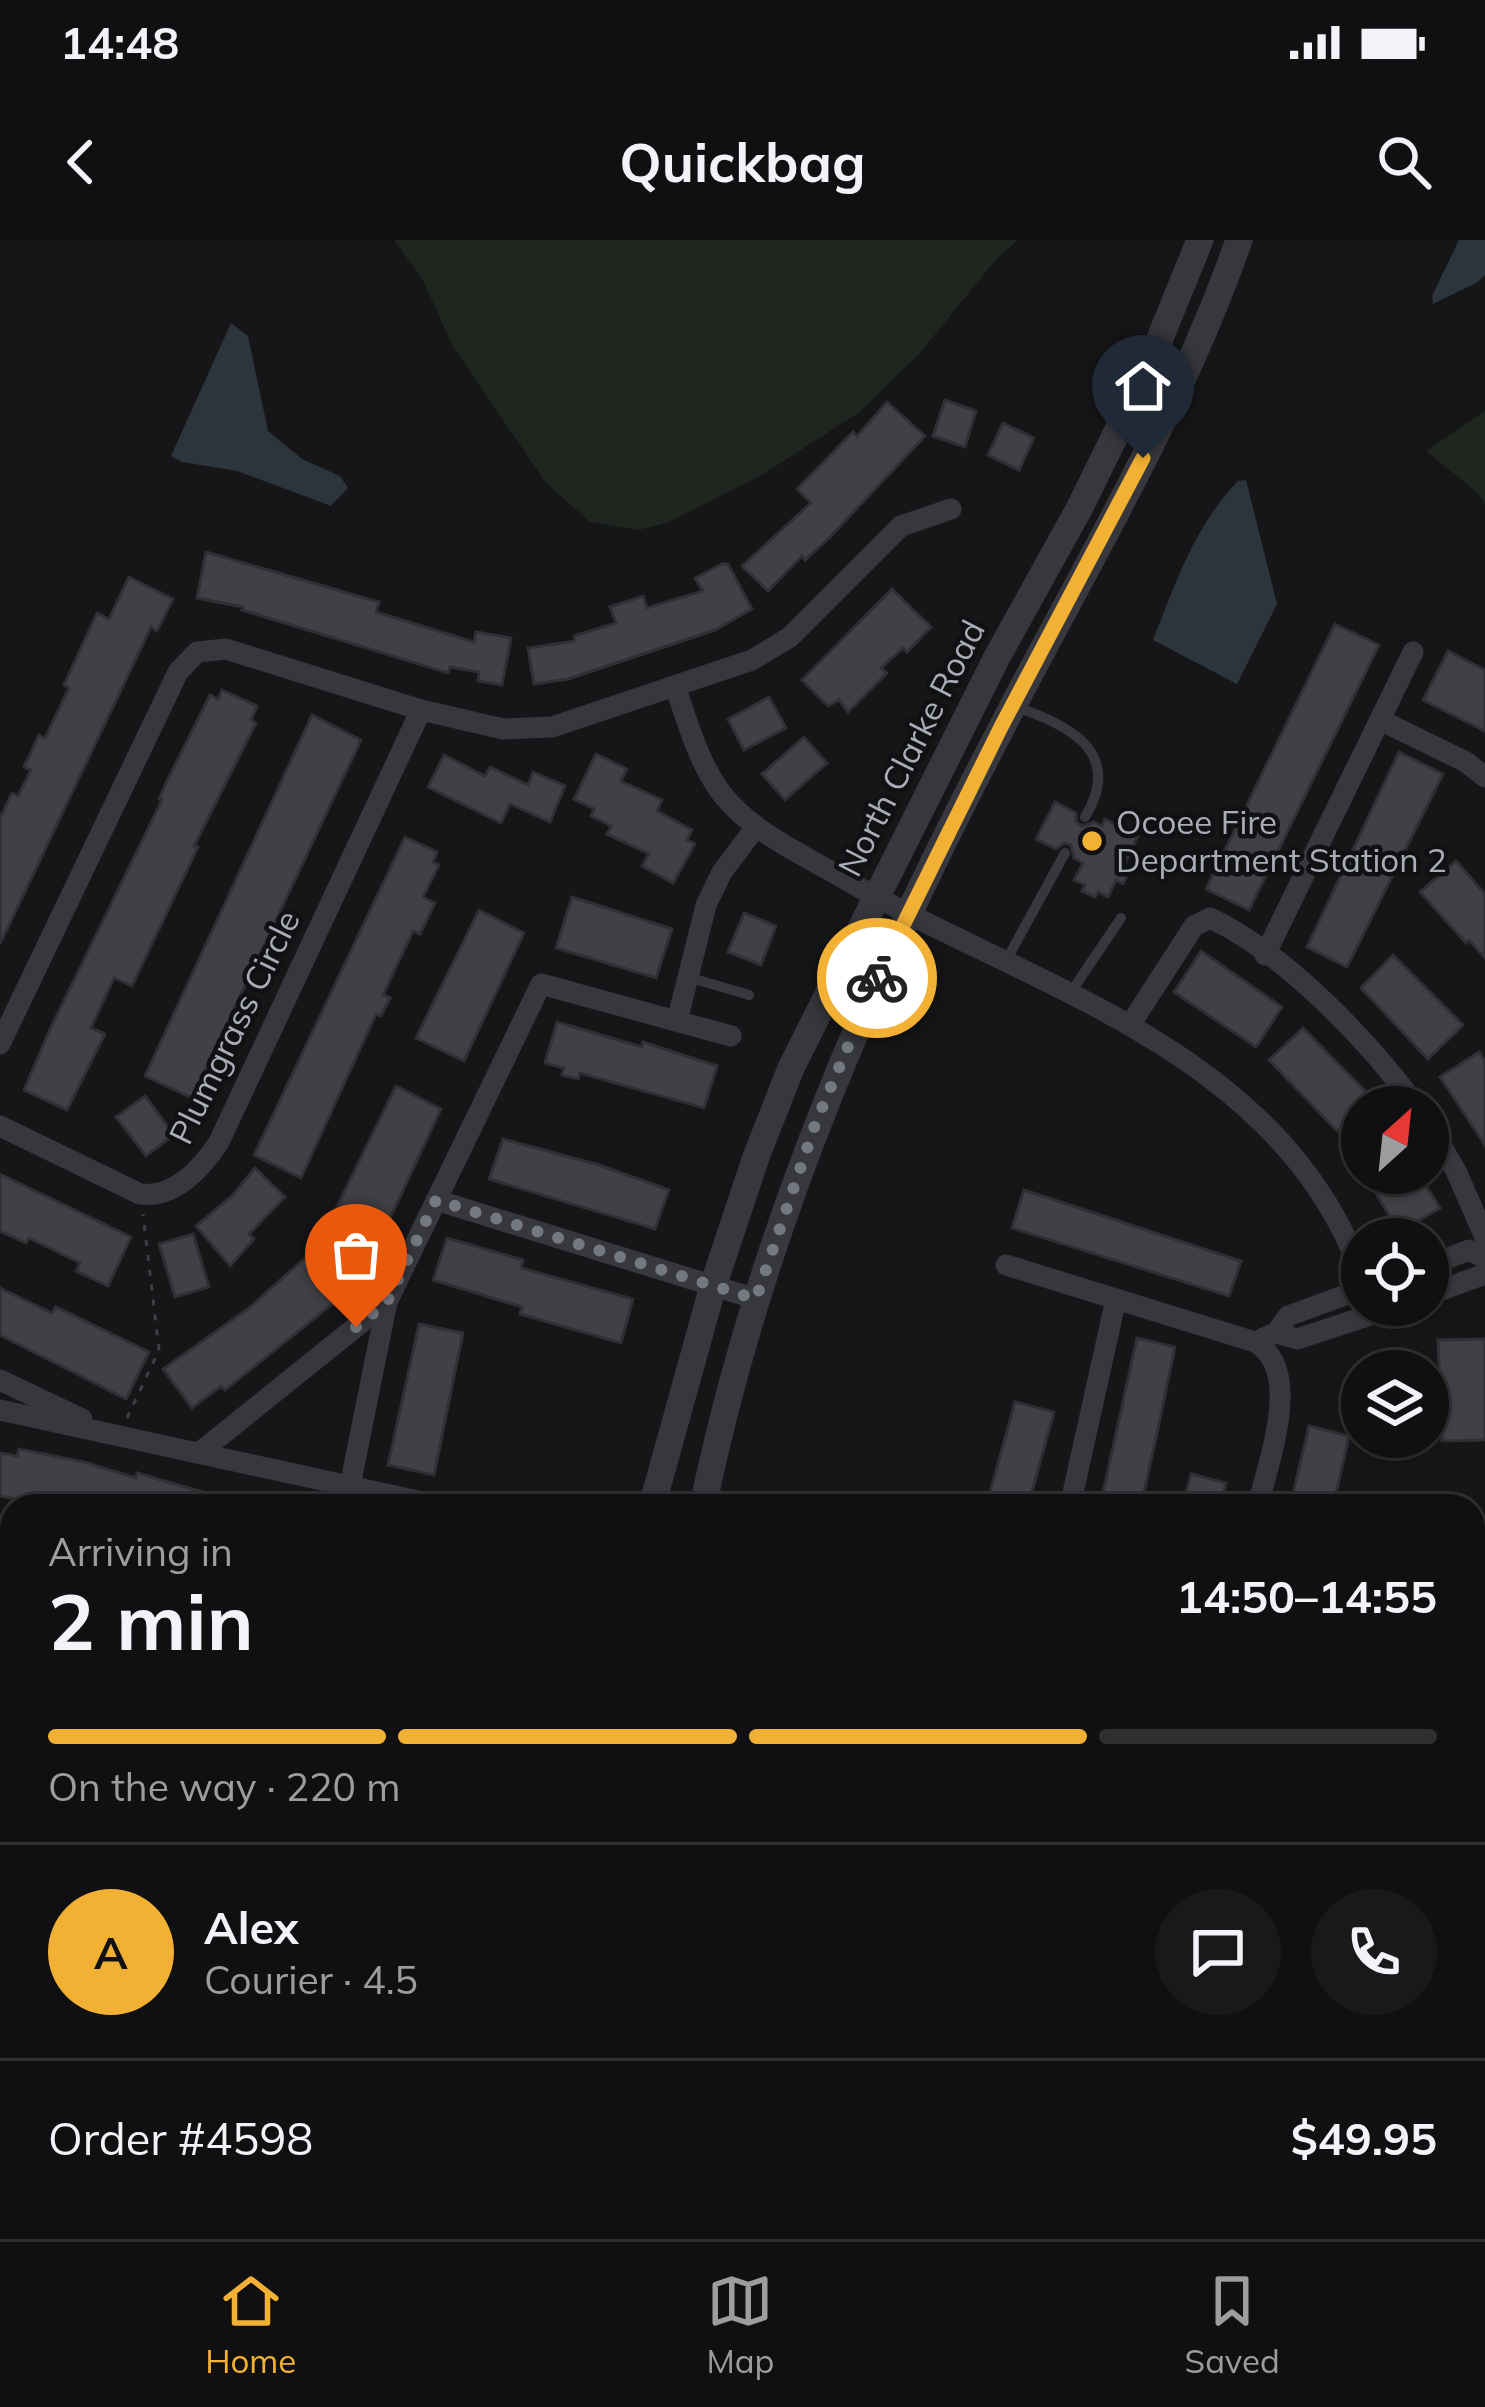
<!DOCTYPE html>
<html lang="en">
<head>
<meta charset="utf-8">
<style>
	body { margin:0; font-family:Mulish,sans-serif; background:#19191b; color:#f1f3f6; height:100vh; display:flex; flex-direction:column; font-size:45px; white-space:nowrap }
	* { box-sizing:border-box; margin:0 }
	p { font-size:39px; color:#9c9d9f }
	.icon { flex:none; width:66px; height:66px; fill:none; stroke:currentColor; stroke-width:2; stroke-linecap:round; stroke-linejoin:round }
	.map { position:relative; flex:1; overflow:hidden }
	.panel { position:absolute; left:0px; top:1254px; width:1485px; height:747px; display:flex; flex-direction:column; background:#101012; border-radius:36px 36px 0 0; box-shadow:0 3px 9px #0004,0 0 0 3px #303032 }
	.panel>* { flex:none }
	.needle { width:78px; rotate:27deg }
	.controls { position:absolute; left:1341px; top:846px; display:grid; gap:24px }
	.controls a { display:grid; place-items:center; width:108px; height:108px; border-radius:50%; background:#101012; box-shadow:0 3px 9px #0004,0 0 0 3px #303032; font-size:60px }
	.pin { position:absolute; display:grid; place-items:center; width:102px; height:102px; color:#fff; margin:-123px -51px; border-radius:50% 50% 50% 0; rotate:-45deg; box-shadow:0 0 12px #0007 }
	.pin .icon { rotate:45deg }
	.courier { position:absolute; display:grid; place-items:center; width:120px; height:120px; margin:-60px; border:9px solid #f2b134; border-radius:50%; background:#fff; color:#222; box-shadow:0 3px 15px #0007 }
	.head em { font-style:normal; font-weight:700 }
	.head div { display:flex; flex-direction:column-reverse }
	.head { display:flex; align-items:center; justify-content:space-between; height:204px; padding:0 48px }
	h1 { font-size:78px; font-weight:700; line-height:90px }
	.bar { display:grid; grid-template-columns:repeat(4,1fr); gap:18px 12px; align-content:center; height:144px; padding:0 48px }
	.bar i { height:15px; border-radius:9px; background:#303032 }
	.bar .on { background:#f2b134 }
	.bar p { grid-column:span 4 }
	.line { display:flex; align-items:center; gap:30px; padding:0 48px; border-top:3px solid #303032 }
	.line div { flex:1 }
	.round { display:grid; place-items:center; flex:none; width:126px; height:126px; border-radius:63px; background:#19191b }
	.status { display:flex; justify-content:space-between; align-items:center; height:84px; padding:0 60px; background:#101012; direction:ltr }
	.status svg { height:33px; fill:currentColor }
	header { display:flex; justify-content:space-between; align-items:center; height:156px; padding:0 48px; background:#101012; font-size:54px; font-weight:700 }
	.menu { display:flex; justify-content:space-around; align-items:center; height:168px; border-top:3px solid #303032; background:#101012; font-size:33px; color:#9c9d9f }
	.menu a { display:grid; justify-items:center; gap:6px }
	.menu .on { color:#f2b134 }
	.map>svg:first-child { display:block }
	.green { fill:#1e261f }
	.water { fill:#2c353c }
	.building { fill:#404145; stroke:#303034; stroke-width:3 }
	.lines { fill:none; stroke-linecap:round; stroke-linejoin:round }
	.path { stroke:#3d3f44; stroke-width:3; stroke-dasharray:6 9; stroke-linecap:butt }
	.service { stroke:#37383d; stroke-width:10 }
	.minor { stroke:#37383d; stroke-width:21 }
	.tertiary { stroke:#37383d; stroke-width:27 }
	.rail-casing { stroke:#4a4c52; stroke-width:10 }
	.rail { stroke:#111113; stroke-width:6; stroke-dasharray:18; stroke-linecap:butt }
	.done { stroke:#757880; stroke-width:12; stroke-dasharray:0 21.6 }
	.route { stroke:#f2b134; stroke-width:15 }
	.poi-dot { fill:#f2b134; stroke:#111113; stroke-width:4.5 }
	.labels { text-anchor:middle; stroke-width:9; stroke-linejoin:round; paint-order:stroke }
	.street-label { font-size:33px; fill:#a8adb8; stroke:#111113 }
	.poi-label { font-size:33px; fill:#a8adb8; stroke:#111113; text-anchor:start }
</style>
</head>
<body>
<div class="status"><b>14:48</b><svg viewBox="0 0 49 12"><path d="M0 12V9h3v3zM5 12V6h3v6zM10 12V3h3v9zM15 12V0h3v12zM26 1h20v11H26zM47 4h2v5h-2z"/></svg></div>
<header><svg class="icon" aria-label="back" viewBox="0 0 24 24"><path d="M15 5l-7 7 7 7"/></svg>Quickbag<svg class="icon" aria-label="search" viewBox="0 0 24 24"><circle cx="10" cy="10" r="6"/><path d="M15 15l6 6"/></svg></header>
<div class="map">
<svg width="1485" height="1999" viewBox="0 0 1485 1999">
	<rect width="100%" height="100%" fill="#161618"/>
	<g class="green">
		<path d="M394 0H1018L998 17 920 113 861 171 762 235 667 283 638 290 590 282 546 243 452 105 423 40Z"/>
		<path d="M1485 171V264L1478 253 1426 211Z"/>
	</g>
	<g class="water">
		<path d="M1459 0H1485V35L1478 42 1433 64 1432 56Z"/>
		<path d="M231 83 248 96 268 191 302 219 340 236 348 248 331 266 237 231 182 222 171 216Z"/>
		<path d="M1246 240 1277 364 1237 444 1153 400C1176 342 1194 287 1238 241Z"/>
	</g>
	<g class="building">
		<path d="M945 160 976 171 965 207 933 196Z"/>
		<path d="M887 162 925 196 830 297 805 320 802 316 768 351 742 326 811 263 797 249 853 192 857 196Z"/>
		<path d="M1003 183 1034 198 1019 230 988 215Z"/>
		<path d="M206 312 379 362 376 372 474 402 476 392 511 398 502 445 478 441 479 432 450 427 448 433 242 370 243 367 197 358Z"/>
		<path d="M722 324H728L752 369 715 390 568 439 534 444 528 408 575 401 574 396 616 383 610 367 643 356 647 368 703 351 695 338Z"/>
		<path d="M129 337 173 359 157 391 151 387 0 704V578L12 553 18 556 31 530 24 527 39 495 45 498 69 448 64 445 97 373 109 379Z"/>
		<path d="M892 349 931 387 907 412 903 408 881 428 887 433 848 472 839 460 828 466 802 440Z"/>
		<path d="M1335 384 1379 405 1249 670 1206 649Z"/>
		<path d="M1448 411 1485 430V491L1423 460Z"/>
		<path d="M222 450 257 466 251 480 256 483 194 606 198 607 132 746 114 738 91 788 105 794 67 870 24 850 51 787 162 560 159 559 168 539 210 455 218 459Z"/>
		<path d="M769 457 786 488 744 510 728 479Z"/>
		<path d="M312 475 361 500 192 858 145 836Z"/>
		<path d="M804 497 827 523 785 560 762 534Z"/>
		<path d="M1399 512 1443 534 1347 727 1307 707Z"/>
		<path d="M596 514 627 529 621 541 662 560 657 571 692 590 687 600 695 604 673 643 642 626 649 614 607 594 611 586 591 576 594 569 574 559Z"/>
		<path d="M444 515 485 536 490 527 528 545 533 532 565 546 550 582 510 564 501 583 428 547Z"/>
		<path d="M1055 562 1076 573V582L1082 586 1094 582 1102 586 1105 579 1138 596 1123 627 1130 630 1123 644 1116 640 1108 657 1098 652 1095 657 1082 651 1085 645 1074 640 1083 623 1074 618 1071 605 1064 603 1056 609 1036 599Z"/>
		<path d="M405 597 437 612 433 622 439 625 423 657 435 663 420 694 413 691 383 755 390 758 381 776 376 774 301 938 254 915Z"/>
		<path d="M1456 621 1485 654V718L1469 700 1466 703 1420 652Z"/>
		<path d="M572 657 672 689 656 738 556 708Z"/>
		<path d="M479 670 524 693 464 821 416 798Z"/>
		<path d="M744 673 776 686 761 725 728 712Z"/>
		<path d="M1201 711 1282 767 1256 807 1174 752Z"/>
		<path d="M1393 715 1463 785 1428 819 1361 748Z"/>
		<path d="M557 782 642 807 643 802 717 826 704 868 580 833 578 839 562 835 564 828 545 823Z"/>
		<path d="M1303 788 1372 858 1337 891 1269 820Z"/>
		<path d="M1479 812 1485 821V905L1440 837Z"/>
		<path d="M396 846 441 869 370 1021 322 997Z"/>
		<path d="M145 856 174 895 146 916 116 877Z"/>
		<path d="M503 899 599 925 669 950 655 989 489 939Z"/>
		<path d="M255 928 285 957 249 994 254 999 230 1026 196 986 233 955Z"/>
		<path d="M1364 933H1418L1440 968 1399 992Z"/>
		<path d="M0 934 131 997 108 1046 76 1031 80 1023 29 998 26 1003 0 991Z"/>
		<path d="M1024 950 1241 1021 1229 1056 1012 988Z"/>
		<path d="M193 994 209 1047 175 1057 159 1004Z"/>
		<path d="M447 998 523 1020 521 1028 633 1059 621 1103 520 1074 522 1067 433 1040Z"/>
		<path d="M315 1009 351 1049 225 1150 221 1146 192 1168 163 1129 249 1068Z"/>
		<path d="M0 1048 52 1073 56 1067 149 1112 126 1159 0 1095Z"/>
		<path d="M419 1084 463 1093 434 1235 388 1225Z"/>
		<path d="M1137 1098 1175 1107 1157 1193 1141 1266H1100Z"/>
		<path d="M1485 1099V1200L1442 1201 1438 1100Z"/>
		<path d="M1015 1162 1054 1172 1028 1266H1000L987 1263Z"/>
		<path d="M1309 1186 1349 1196 1333 1266H1290Z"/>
		<path d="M19 1209 84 1222 136 1238 137 1233 234 1261 233 1266H53L0 1256V1213L17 1216Z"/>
		<path d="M1191 1234 1226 1243 1220 1266H1183Z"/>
	</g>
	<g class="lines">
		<g class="path">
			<path d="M127 1178 159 1110 143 974"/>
			<path d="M0 1297 12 1299"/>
		</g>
		<g class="service">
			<path d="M1016 467C1070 485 1124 513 1085 577"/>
			<path d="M1006 721 1065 613"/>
			<path d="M688 737 749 755"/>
			<path d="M1071 752 1121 678"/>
		</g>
		<g class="minor">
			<path d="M675 446C688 483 698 522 722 554 752 592 800 613 841 637 1030 748 1279 807 1362 1036"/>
			<path d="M1380 480 1466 522 1485 537"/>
			<path d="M1265 715 1413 412"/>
			<path d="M677 781 706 665 722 632 756 587"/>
			<path d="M1130 785 1194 686 1210 678C1285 713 1369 801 1417 867"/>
			<path d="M0 804 178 432 197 412 226 409 421 470 503 489 552 487 752 420 790 397 901 286 951 269"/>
			<path d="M1428 883 1456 931 1485 997"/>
			<path d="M0 886 140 954C174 959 202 928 219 902L421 470"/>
			<path d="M436 960 756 1059"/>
			<path d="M1006 1025 1255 1102C1304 1130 1268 1221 1258 1266"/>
			<path d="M1428 1026 1469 1010 1485 1018"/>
			<path d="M1428 1055 1485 1034"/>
			<path d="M1276 1093 1297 1099 1401 1065"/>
			<path d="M1263 1098 1276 1093 1288 1076 1362 1049"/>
			<path d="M0 1140 82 1179"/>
			<path d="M0 1170 436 1265"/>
			<path d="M199 1213 387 1062"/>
			<path d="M350 1246 387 1062 541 744 731 796"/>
			<path d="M1070 1266 1116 1059"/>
			<path d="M0 1578 12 1587"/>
			<path d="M0 1830 12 1805"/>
			<path d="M0 1973 20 1999"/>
			<path d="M170 1999 176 1989"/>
			<path d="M699 1999 702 1989"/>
			<path d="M934 1999 936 1989"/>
		</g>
		<g class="tertiary">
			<path d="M652 1266 713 1046 756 917 791 828 997 417 1079 269 1145 135 1200 0"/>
			<path d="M703 1266C760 991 871 737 1001 489 1084 328 1179 172 1239 0"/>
			<path d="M0 1378 12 1380"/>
			<path d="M1473 1692 1485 1695"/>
			<path d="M490 1999 494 1989"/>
			<path d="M534 1999 537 1989"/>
		</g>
		<defs>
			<g id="rail">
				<path d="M0 1325 12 1328"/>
				<path d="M1473 1641 1485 1643"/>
			</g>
		</defs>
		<use href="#rail" class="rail-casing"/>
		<use href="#rail" class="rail"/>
	</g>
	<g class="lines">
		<path class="done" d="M356 1087 387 1062 436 960 756 1059 816 882 877 738"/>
		<path class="route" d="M877 738 1001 487 1143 218"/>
	</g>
	<circle class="poi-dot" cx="1092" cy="601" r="12"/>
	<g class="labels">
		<g class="street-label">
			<text transform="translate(911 508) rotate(-63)" y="12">North Clarke Road</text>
			<text transform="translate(234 787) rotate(-64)" y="12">Plumgrass Circle</text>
		</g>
		<g class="poi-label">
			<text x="1116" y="594">Ocoee Fire<tspan x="1116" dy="38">Department Station 2</tspan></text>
		</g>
	</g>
</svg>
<div class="controls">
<a><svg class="needle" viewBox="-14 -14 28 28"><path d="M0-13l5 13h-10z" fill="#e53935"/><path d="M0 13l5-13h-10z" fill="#9c9d9f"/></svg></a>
<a><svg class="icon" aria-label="locate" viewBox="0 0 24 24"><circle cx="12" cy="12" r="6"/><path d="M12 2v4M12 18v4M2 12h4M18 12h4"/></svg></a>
<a><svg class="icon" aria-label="layers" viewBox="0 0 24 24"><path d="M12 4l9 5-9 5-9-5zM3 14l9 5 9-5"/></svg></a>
</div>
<div class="pin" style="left:356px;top:1087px;background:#ea580c"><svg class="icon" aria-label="bag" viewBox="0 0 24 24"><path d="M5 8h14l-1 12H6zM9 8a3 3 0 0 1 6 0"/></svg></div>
<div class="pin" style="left:1143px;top:218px;background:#1f2937"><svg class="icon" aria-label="home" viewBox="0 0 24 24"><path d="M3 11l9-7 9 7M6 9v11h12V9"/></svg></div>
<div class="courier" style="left:877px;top:738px"><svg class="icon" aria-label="bike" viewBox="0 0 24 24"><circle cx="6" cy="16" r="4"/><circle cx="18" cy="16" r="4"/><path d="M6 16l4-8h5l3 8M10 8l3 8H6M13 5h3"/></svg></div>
<section class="panel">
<div class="head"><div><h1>2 min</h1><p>Arriving in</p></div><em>14:50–14:55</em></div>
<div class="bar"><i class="on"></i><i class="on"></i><i class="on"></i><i></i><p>On the way · 220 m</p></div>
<div class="line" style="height:216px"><b class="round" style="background:#f2b134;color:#111">A</b><div><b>Alex</b><p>Courier · 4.5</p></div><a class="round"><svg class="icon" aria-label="chat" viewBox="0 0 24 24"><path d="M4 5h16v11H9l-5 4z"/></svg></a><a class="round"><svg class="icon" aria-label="phone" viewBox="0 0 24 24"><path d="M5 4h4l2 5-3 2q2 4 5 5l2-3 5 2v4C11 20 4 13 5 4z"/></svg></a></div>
<div class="line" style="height:156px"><div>Order #4598</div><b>$49.95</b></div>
</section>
</div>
<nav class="menu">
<a class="on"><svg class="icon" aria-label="home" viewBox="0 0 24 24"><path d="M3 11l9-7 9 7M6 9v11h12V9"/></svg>Home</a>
<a><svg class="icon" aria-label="map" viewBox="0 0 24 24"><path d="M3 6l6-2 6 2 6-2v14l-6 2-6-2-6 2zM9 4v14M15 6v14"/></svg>Map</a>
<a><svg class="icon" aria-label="saved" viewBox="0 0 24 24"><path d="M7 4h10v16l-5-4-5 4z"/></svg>Saved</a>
</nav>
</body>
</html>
